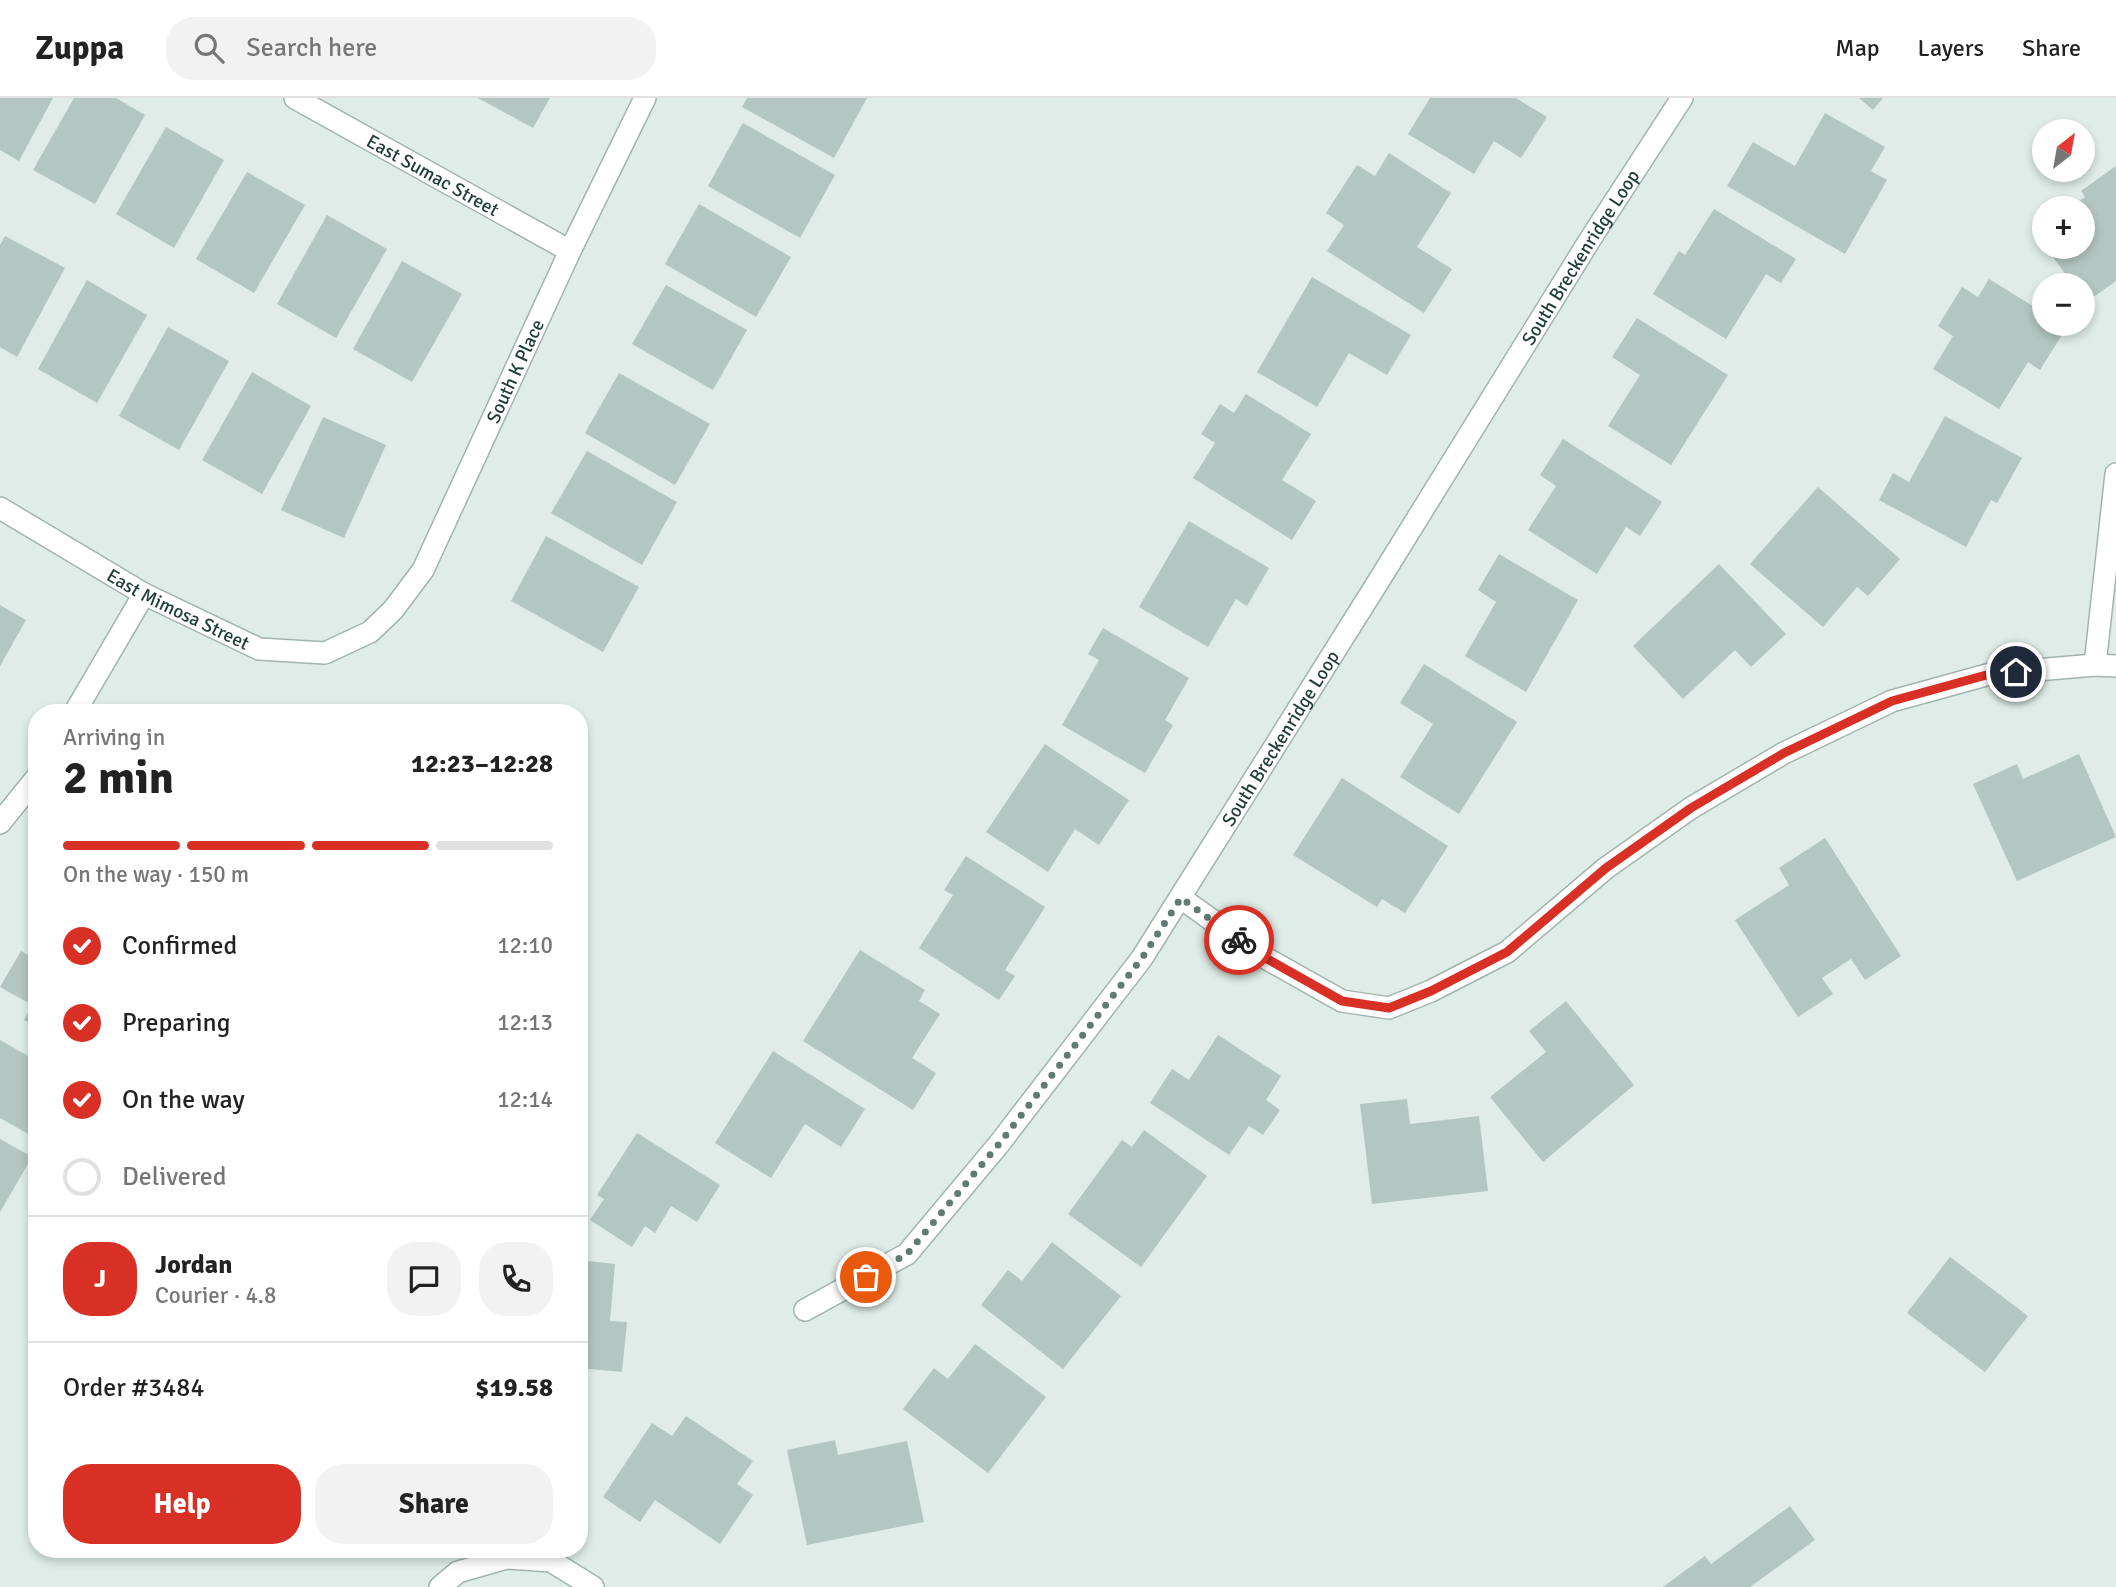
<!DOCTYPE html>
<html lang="en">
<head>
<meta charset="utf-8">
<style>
	body { margin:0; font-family:Signika,sans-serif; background:#f2f2f2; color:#222; height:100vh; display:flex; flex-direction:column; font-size:26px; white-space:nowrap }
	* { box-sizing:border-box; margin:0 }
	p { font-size:23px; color:#767676 }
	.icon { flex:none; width:38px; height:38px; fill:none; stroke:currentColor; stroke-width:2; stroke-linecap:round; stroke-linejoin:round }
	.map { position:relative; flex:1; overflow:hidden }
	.side { position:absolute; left:28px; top:606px; width:560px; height:854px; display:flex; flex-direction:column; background:#fff; border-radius:28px; box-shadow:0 4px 10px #0003 }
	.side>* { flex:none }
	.needle { width:46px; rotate:31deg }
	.controls { position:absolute; left:2032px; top:21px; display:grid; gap:14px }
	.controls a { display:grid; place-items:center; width:63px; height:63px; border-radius:50%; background:#fff; box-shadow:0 4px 10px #0003; font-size:35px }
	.pin { position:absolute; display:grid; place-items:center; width:60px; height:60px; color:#fff; margin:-30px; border:4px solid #fff; border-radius:50%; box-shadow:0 2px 7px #0007 }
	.courier { position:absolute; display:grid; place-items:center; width:70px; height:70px; margin:-35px; border:5px solid #d93025; border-radius:50%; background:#fff; color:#222; box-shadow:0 2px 9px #0007 }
	.overview em { font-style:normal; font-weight:800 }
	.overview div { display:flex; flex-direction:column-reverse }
	.overview { display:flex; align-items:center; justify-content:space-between; height:119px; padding:0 35px }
	h1 { font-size:46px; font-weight:800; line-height:52px }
	.bar { display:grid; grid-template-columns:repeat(4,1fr); gap:10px 7px; align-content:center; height:84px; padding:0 35px }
	.bar i { height:9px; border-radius:5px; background:#e0e0e0 }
	.bar .active { background:#d93025 }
	.bar p { grid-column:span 4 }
	.line { display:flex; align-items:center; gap:18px; padding:0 35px; border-top:2px solid #e0e0e0 }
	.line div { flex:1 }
	.round { display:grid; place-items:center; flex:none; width:74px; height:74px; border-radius:28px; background:#f2f2f2 }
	ol { padding:0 35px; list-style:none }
	li { display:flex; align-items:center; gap:21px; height:77px }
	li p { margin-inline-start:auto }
	li .icon { padding:7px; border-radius:50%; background:#d93025; color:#fff; stroke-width:4 }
	li:last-child { color:#767676 }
	li i { width:38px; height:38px; border:4px solid #e0e0e0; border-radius:50% }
	.button { display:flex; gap:14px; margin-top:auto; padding:14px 35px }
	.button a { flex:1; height:80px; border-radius:28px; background:#d93025; color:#fff; font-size:28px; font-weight:800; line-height:80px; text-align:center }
	.button a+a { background:#f2f2f2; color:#222 }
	header { display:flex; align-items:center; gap:42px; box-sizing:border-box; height:98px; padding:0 35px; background:#fff; border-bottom:2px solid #e0e0e0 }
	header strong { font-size:33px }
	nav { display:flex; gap:38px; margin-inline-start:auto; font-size:24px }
	.search { width:490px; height:63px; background:#f2f2f2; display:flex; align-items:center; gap:18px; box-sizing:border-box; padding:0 24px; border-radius:28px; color:#767676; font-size:26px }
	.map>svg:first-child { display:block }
	.building { fill:#b4c6c1 }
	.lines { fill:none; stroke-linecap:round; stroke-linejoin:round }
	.minor-casing { stroke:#a2b4af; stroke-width:24 }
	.minor { stroke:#fff; stroke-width:21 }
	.done { stroke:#627a75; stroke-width:7; stroke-dasharray:0 12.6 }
	.route { stroke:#d93025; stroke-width:9 }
	.labels { text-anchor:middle; stroke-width:7; stroke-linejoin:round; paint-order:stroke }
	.street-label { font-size:19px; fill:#1f3d38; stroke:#f0f8f5 }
</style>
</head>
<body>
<header>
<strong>Zuppa</strong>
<div class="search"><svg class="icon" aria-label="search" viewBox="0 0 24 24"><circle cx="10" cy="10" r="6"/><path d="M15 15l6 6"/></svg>Search here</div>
<nav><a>Map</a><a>Layers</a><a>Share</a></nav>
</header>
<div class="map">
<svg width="2116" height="1489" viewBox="0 0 2116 1489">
	<rect width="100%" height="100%" fill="#dfece7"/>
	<g class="building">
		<path d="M0 0H53L19 63 0 52Z"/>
		<path d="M74 0H116L145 17 95 106 33 72Z"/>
		<path d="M478 0H550L533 30Z"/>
		<path d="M747 0H867L834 60 742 9Z"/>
		<path d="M1430 0H1516L1547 19 1521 60 1494 43 1474 76 1408 36Z"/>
		<path d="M1859 0H1883L1873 12Z"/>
		<path d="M1825 15 1885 49 1871 73 1887 82 1845 156 1727 88 1753 44 1795 68Z"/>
		<path d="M743 25 835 77 800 140 708 88Z"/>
		<path d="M166 29 224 62 174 150 116 116Z"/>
		<path d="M1389 55 1451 95 1417 149 1452 171 1424 215 1327 153 1344 127 1326 115 1357 67 1375 78Z"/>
		<path d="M2116 68V183L2085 205 2082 201V187H2073L2046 149H2082V110H2069L2085 99 2081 93Z"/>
		<path d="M247 74 305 107 254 195 196 161Z"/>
		<path d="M699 106 791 159 756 219 665 166Z"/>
		<path d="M1714 111 1796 161 1781 185 1766 176 1726 241 1653 196 1679 153 1685 157Z"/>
		<path d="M327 117 387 151 336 240 277 206Z"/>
		<path d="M2044 127V146L2035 133Z"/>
		<path d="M5 138 65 170 17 259 0 249V147Z"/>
		<path d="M402 163 462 196 412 284 353 251Z"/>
		<path d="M1312 179 1411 237 1387 277 1349 255 1317 309 1257 274Z"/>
		<path d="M1989 181 2044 215V226H2061L2067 229 2040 272 2028 264 1999 311 1933 271 1953 238 1938 228 1962 189 1978 199Z"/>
		<path d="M87 182 147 217 97 305 38 271Z"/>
		<path d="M666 187 747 232 713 292 632 246Z"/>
		<path d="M1637 220 1728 277 1671 367 1608 328 1640 277 1612 259Z"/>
		<path d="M168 229 229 263 179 352 119 318Z"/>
		<path d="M252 274 311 308 262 396 202 362Z"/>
		<path d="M619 275 710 326 675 387 585 335Z"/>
		<path d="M1246 296 1311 336 1282 382 1316 403 1292 442 1193 380 1215 345 1201 336 1220 306 1234 315Z"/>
		<path d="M1945 318 2022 360 1997 405 1991 402 1966 449 1879 402 1893 375 1909 384Z"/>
		<path d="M323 319 386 347 344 440 281 412Z"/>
		<path d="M1563 341 1662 404 1640 438 1626 429 1597 476 1528 432 1556 388 1540 377Z"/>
		<path d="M587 353 677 404 642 467 551 415Z"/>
		<path d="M1818 389 1900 461 1868 498 1857 489 1823 529 1750 466Z"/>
		<path d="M1189 423 1269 470 1247 508 1236 501 1208 549 1139 509Z"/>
		<path d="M546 438 639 489 603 554 511 503Z"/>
		<path d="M1499 456 1578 502 1526 594 1465 558 1496 504 1478 492Z"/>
		<path d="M1719 466 1786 536 1751 569 1735 552 1683 601 1633 548Z"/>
		<path d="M0 507 26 522 0 568Z"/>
		<path d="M1103 530 1189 580 1165 622 1173 627 1145 675 1062 627 1099 562 1088 556Z"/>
		<path d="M1424 566 1517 624 1459 716 1400 679 1433 626 1400 605Z"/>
		<path d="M1045 646 1129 702 1099 747 1075 731 1048 774 986 734Z"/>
		<path d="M2079 656 2116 739 2017 783 1973 686 2017 666 2023 681Z"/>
		<path d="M1342 680 1448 748 1405 815 1382 801 1377 809 1293 757Z"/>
		<path d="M1825 740 1901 858 1865 882 1851 861 1822 880 1833 896 1798 919 1735 822 1789 787 1779 770Z"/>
		<path d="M966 758 1045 809 1005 872 1015 878 999 902 919 850 953 797 944 792Z"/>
		<path d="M860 852 925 892 919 903 940 916 912 960 936 975 913 1012 803 943Z"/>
		<path d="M21 853 37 862V929L24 922 32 907 0 889Z"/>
		<path d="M1566 903 1634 987 1543 1064 1490 999 1546 954 1529 933Z"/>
		<path d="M1218 937 1281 978 1266 1002 1280 1012 1263 1037 1249 1028 1229 1057 1150 1005 1172 971 1189 982Z"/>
		<path d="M0 942 37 963V1041L0 1020Z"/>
		<path d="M773 953 865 1011 841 1049 805 1026 771 1080 715 1045Z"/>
		<path d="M1407 1001 1410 1026 1479 1018 1488 1093 1372 1106 1360 1006Z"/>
		<path d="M1144 1032 1207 1078 1141 1169 1068 1116 1122 1042 1132 1049Z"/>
		<path d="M637 1035 720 1087 697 1124 671 1108 655 1135 645 1128 632 1149 590 1122 604 1101 597 1097Z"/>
		<path d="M0 1041 32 1059 0 1114Z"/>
		<path d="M1052 1144 1121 1198 1063 1271 981 1207 1008 1172 1022 1183Z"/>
		<path d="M1950 1159 2028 1218 1985 1274 1907 1215Z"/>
		<path d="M579 1162 615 1166 610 1223 627 1224 622 1274 579 1270Z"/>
		<path d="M37 1209V1229L28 1223Z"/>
		<path d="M975 1246 1046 1299 988 1375 903 1311 934 1270 948 1281Z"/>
		<path d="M686 1318 753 1363 737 1386 753 1397 720 1446 655 1402 640 1424 603 1399 652 1325 672 1338Z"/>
		<path d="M835 1342 838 1357 907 1343 924 1424 807 1447 787 1352Z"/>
		<path d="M1790 1408 1815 1442 1750 1489H1663L1705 1458 1711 1466Z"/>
	</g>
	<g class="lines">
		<defs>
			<g id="minor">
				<path id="s1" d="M295 0 570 153"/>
				<path id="s2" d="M0 410 144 496 259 551 325 555 370 534 393 512 423 472 570 153 645 0"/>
				<path d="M2095 567 2116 376"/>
				<path d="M75 614 144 496"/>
				<path d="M0 725 37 679"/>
				<path d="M1181 800 1262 858 1342 903 1389 910 1431 893 1507 854 1606 770 1691 710 1784 655 1892 603 1990 576 2095 567 2116 568"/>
				<path id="s3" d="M805 1212 907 1156 999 1046 1142 860 1378 484 1591 140 1682 0"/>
				<path d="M440 1489 458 1474 507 1460 551 1463 593 1489"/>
			</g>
		</defs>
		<use href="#minor" class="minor-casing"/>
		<use href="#minor" class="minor"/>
	</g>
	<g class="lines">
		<path class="done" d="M866 1179 907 1156 999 1046 1142 860 1181 800 1239 842"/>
		<path class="route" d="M1239 842 1262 858 1342 903 1389 910 1431 893 1507 854 1606 770 1691 710 1784 655 1892 603 1990 576 2016 574"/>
	</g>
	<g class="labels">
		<g class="street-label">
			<text dy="7" stroke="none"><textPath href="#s1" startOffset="158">East Sumac Street</textPath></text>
			<text dy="7" stroke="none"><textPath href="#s3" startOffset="1321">South Breckenridge Loop</textPath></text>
			<text dy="7" stroke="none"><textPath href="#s2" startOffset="712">South K Place</textPath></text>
			<text dy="7" stroke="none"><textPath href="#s2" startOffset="205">East Mimosa Street</textPath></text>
			<text dy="7" stroke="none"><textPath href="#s3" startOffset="754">South Breckenridge Loop</textPath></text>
		</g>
	</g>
</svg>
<div class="controls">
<a><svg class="needle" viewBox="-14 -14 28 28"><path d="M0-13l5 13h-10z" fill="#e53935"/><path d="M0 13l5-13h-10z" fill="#767676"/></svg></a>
<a>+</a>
<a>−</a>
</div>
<div class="pin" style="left:866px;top:1179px;background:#ea580c"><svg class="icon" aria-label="bag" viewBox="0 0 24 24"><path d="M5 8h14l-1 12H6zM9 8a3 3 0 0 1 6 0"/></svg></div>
<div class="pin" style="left:2016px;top:574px;background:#1f2937"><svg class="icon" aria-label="home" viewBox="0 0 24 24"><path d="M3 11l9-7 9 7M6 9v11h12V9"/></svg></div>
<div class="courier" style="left:1239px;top:842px"><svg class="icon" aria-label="bike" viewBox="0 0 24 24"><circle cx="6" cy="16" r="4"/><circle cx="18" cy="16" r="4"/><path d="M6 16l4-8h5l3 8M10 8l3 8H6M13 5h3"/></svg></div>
<section class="side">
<div class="overview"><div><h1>2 min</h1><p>Arriving in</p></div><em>12:23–12:28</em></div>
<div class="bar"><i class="active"></i><i class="active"></i><i class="active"></i><i></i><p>On the way · 150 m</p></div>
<ol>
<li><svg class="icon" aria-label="check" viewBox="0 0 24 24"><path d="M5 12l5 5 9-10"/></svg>Confirmed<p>12:10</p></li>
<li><svg class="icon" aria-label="check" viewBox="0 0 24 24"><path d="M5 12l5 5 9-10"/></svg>Preparing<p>12:13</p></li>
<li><svg class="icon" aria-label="check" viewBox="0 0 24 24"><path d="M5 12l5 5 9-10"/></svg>On the way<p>12:14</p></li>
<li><i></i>Delivered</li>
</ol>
<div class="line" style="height:126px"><b class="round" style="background:#d93025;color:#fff">J</b><div><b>Jordan</b><p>Courier · 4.8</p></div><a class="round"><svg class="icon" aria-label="chat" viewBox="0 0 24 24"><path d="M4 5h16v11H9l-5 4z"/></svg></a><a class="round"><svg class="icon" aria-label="phone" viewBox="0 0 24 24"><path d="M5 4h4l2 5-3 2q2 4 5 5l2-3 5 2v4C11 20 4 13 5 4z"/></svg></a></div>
<div class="line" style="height:91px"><div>Order #3484</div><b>$19.58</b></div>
<div class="button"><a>Help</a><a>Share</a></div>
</section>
</div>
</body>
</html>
